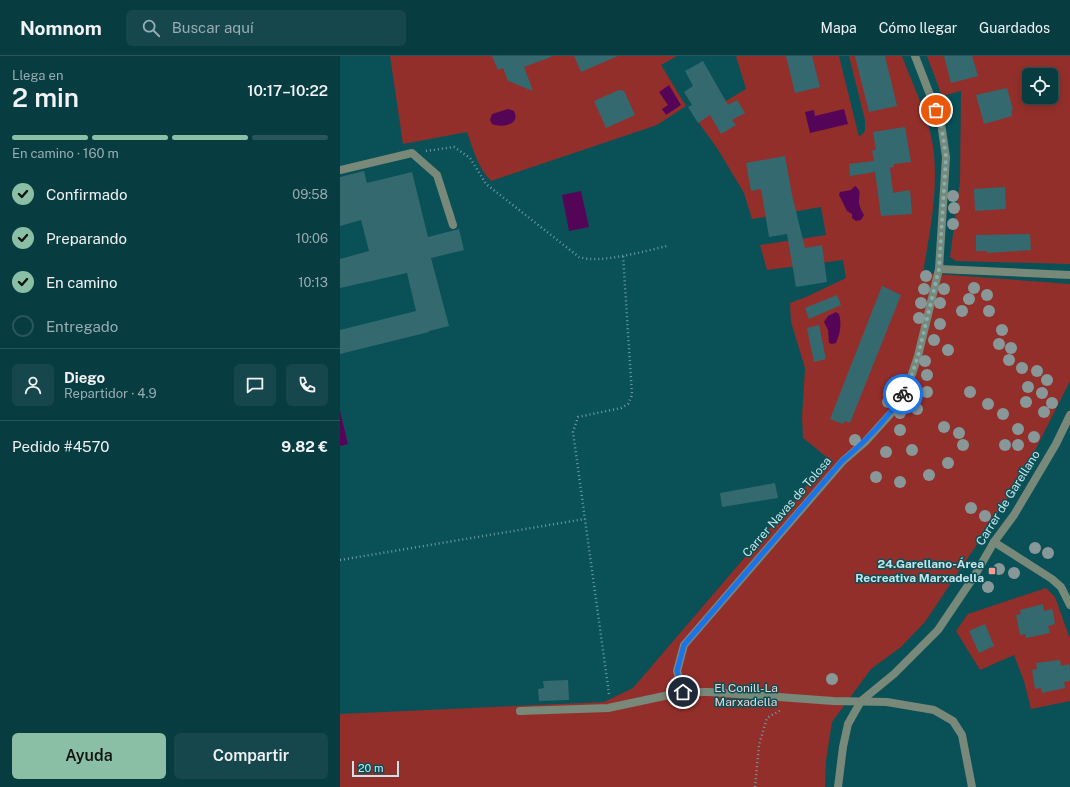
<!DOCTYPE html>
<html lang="es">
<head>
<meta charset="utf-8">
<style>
	body { margin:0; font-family:"Public Sans",sans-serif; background:#15474c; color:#f1f3f6; height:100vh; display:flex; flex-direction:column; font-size:15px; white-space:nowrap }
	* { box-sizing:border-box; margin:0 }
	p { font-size:13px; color:#98adb1 }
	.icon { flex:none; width:22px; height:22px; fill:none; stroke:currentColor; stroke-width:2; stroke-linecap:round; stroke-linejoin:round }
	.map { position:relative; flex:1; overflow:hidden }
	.sheet { display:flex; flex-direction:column; background:#073c41; width:340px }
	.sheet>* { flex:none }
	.fabs { position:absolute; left:682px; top:12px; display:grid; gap:8px }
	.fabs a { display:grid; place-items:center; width:36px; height:36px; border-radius:6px; background:#073c41; box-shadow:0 2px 10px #0003,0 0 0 1px #28565a; font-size:20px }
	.scale { position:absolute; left:12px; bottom:10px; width:47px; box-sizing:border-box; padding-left:4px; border:2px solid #c6e4e8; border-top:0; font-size:11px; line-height:14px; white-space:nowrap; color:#c6e4e8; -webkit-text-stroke:3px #095057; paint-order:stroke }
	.pin { position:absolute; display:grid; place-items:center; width:34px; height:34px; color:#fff; margin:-17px; border:2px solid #fff; border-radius:50%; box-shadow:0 1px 4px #0007 }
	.courier { position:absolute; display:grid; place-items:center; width:40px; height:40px; margin:-20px; border:3px solid #1a73e8; border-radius:50%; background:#fff; color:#222; box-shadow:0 1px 5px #0007 }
	.overview em { font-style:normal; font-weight:600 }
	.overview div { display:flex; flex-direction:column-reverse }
	.overview { display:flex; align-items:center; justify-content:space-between; height:68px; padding:0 12px }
	h1 { font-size:26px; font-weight:600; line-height:30px }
	.bar { display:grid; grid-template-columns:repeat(4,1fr); gap:6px 4px; align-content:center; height:48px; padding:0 12px }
	.bar i { height:5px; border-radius:3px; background:#28565a }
	.bar .current { background:#8abfa5 }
	.bar p { grid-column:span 4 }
	.line { display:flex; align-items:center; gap:10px; padding:0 12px; border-top:1px solid #28565a }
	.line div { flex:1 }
	.round { display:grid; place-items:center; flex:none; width:42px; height:42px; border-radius:6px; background:#15474c }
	ol { padding:0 12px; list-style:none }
	li { display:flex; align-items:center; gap:12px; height:44px }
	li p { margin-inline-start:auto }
	li .icon { padding:4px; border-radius:50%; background:#8abfa5; color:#111; stroke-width:4 }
	li:last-child { color:#98adb1 }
	li i { width:22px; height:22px; border:2px solid #28565a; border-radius:50% }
	.primary-button { display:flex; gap:8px; margin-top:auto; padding:8px 12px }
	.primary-button a { flex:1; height:46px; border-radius:6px; background:#8abfa5; color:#111; font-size:16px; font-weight:600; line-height:46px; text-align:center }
	.primary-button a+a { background:#15474c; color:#f1f3f6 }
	header { display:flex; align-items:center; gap:24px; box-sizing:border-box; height:56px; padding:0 20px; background:#073c41; border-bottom:1px solid #28565a }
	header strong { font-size:19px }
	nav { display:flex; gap:22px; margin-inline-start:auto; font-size:14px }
	.search { width:280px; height:36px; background:#15474c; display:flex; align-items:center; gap:10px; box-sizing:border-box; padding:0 14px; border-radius:6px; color:#98adb1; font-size:15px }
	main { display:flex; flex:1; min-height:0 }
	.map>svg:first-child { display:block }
	.green { fill:#932f2b; fill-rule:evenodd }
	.water { fill:#550558 }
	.building { fill:#346970 }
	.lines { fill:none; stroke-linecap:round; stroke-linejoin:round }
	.path { stroke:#6c9da3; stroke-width:2.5; stroke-dasharray:1 3; stroke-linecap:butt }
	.lane { stroke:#788879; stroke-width:8 }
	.street { stroke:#788879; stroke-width:8 }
	.tree { fill:#889898 }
	.done { stroke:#84b0b5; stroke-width:4; stroke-dasharray:0 7.2 }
	.route { stroke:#1a73e8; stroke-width:5 }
	.poi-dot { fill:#f59c93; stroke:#095057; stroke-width:1.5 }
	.labels { text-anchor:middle; stroke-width:3; stroke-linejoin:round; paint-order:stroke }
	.street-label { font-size:12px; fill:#c6e4e8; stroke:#095057 }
	.poi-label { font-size:12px; font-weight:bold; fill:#c6e4e8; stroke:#095057; text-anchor:end }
	.park-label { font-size:12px; fill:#f0d2ce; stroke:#095057 }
</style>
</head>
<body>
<header>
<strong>Nomnom</strong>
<div class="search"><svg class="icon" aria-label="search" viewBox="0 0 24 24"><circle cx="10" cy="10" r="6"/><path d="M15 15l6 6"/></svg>Buscar aquí</div>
<nav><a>Mapa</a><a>Cómo llegar</a><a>Guardados</a></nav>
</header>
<main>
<section class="sheet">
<div class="overview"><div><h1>2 min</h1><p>Llega en</p></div><em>10:17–10:22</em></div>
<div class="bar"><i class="current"></i><i class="current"></i><i class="current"></i><i></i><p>En camino · 160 m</p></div>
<ol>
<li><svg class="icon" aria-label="check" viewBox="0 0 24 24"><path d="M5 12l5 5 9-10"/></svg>Confirmado<p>09:58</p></li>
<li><svg class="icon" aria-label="check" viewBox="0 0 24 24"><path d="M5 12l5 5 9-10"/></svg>Preparando<p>10:06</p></li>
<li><svg class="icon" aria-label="check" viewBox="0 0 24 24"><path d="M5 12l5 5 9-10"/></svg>En camino<p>10:13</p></li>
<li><i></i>Entregado</li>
</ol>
<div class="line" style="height:72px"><a class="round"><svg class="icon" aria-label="person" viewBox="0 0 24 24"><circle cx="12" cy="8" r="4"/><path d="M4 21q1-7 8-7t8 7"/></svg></a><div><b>Diego</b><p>Repartidor · 4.9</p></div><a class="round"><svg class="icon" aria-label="chat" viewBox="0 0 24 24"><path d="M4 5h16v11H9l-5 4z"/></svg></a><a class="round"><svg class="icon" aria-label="phone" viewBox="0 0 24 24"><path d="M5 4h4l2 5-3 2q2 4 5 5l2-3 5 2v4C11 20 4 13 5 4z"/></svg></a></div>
<div class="line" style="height:52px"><div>Pedido #4570</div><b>9.82 €</b></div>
<div class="primary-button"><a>Ayuda</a><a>Compartir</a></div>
</section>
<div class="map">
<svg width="730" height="731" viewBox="0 0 730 731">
	<rect width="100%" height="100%" fill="#095057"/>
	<g class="green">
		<path d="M50 0H337L321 9 346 50 317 69 151 125C138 112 133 93 127 76L63 88Z"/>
		<path d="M396 0H499L519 81 525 75V64L509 0H562C572 27 586 55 592 84 600 128 590 174 583 217L730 228V325L680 424 585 566 561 591 531 613 492 666 486 704 485 731H0V658L264 646 293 632 489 403 463 382 462 361 465 312 451 266 450 247 466 241 506 222 503 204 427 214 420 189 486 179 481 151 412 163 404 137 377 92 356 63 406 33Z"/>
		<path d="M587 0H730V208L616 205 610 201 620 125 621 35 602 40ZM689 19H711V41H689Z"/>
		<path d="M706 532 715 541 730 583V645L691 653 684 625 674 599 640 614 616 575 628 558Z"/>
	</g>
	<g class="water">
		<path d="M329 29 341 49 326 59 322 53 328 49 319 36Z"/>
		<path d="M168 53 174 55C181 69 162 72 152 68L150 64 152 58Z"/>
		<path d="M504 53 508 68 470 77 465 56 474 54 475 60Z"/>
		<path d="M515 130C522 135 519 139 519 146 519 150 522 155 524 159L521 164 516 165 512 162V158L507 155 499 139 500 136 511 134Z"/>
		<path d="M241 135 249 171 229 175 222 139Z"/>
		<path d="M496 256 499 258C502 267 500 279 496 287L492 288 489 287 488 274 484 266 488 260Z"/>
		<path d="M0 355 8 388 0 390Z"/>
	</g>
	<g class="building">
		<path d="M152 0H211V1L184 11 193 35 168 25 163 12 158 14Z"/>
		<path d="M234 0H278L241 16Z"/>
		<path d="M446 0H472L480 31 455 37Z"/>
		<path d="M515 0H545L557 50 529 56Z"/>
		<path d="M604 0H632L638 20 611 27Z"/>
		<path d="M363 5 388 49 397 44 405 57 392 64 396 69 381 78 370 59 358 67 348 51 352 49 344 36 353 30 345 15Z"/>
		<path d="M667 32 673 54H671L672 60 644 68 636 39Z"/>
		<path d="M279 34 284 35 295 59 266 72 254 45Z"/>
		<path d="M565 71 571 106 554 108V111L550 112 553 137 570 134 572 158 541 160 535 116 510 120 509 108 534 105 532 95 536 94 533 76Z"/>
		<path d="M445 100 452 139 465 192 482 189 487 226 456 231 447 178 429 181 421 133 411 135 406 107Z"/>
		<path d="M24 115 27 127 72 116 88 181 119 173 124 194 91 202 109 270 89 275V276L0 298V274L76 255 67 217 0 232V203L29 195 21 164 0 170V121Z"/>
		<path d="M665 131 666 153 635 155 634 133Z"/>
		<path d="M690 178 691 194 647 197V195H636V179Z"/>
		<path d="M542 230 561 239 510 367 505 365 503 368 490 363Z"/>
		<path d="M497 239 501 249 469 263 465 252Z"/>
		<path d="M479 269 486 303 474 306 467 272Z"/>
		<path d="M435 427 438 442 382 451 380 437Z"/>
		<path d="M703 548 704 555 712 553 714 561 715 568 708 570 710 577 686 582 685 578 680 579 676 559 681 558 680 554Z"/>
		<path d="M645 568 654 590 639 597 629 575Z"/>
		<path d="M720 604 721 610 729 608 730 615V625L724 626 725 632 702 637 701 632 695 633 692 614 697 613 696 607Z"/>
		<path d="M228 624 229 644 199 645 198 633 204 632 203 625Z"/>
	</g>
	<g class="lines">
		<g class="path">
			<path d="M86 95 114 91 130 102 146 128 239 201C260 208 305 195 327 190"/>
			<path d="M0 504 245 463"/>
			<path d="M269 638 233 376 238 361 281 352 288 348 292 339 283 199"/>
			<path d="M415 731 419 689 427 662 441 654"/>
		</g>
		<path class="lane" d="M0 114 72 97 97 119 113 169"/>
		<g class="street">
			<path d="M599 213 730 219"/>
			<path d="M654 486 712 523 721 531 730 549"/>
			<path d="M343 636 337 615 344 589 503 405 525 386 553 355 568 330 578 300 599 213 606 101 601 67 575 0"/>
			<path d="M180 655 268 652 343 636H369L493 645 547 646 594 654 613 665 622 679 632 731"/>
			<path d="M498 731 503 691 508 668 521 645 554 618 598 574 635 519 654 486 674 459 716 388 730 359"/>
		</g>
	</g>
	<g class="tree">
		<circle cx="613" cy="140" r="6"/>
		<circle cx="614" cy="152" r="6"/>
		<circle cx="613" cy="168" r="6"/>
		<circle cx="586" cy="220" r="6"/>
		<circle cx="634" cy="232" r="6"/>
		<circle cx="584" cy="233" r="6"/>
		<circle cx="604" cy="233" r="6"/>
		<circle cx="647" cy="239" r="6"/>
		<circle cx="629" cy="243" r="6"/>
		<circle cx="581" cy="247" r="6"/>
		<circle cx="600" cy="247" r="6"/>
		<circle cx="622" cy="255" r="6"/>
		<circle cx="649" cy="255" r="6"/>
		<circle cx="579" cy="262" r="6"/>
		<circle cx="600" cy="268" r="6"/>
		<circle cx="662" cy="274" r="6"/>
		<circle cx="594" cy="284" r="6"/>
		<circle cx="659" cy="288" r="6"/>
		<circle cx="671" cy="292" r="6"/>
		<circle cx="608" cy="294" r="6"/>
		<circle cx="669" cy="304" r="6"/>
		<circle cx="585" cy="305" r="6"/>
		<circle cx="682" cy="312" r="6"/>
		<circle cx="697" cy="315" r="6"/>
		<circle cx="587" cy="319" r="6"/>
		<circle cx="707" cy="324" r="6"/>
		<circle cx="688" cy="331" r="6"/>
		<circle cx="587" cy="336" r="6"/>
		<circle cx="630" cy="336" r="6"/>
		<circle cx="702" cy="337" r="6"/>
		<circle cx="548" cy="346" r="6"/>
		<circle cx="686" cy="346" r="6"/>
		<circle cx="712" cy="347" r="6"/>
		<circle cx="648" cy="348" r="6"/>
		<circle cx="577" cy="353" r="6"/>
		<circle cx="704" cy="356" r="6"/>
		<circle cx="560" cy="357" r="6"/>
		<circle cx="663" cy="358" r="6"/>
		<circle cx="604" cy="371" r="6"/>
		<circle cx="678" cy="373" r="6"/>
		<circle cx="560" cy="374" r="6"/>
		<circle cx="619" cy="377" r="6"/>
		<circle cx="694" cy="381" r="6"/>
		<circle cx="515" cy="384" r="6"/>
		<circle cx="623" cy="389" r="6"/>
		<circle cx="665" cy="389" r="6"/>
		<circle cx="678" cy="389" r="6"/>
		<circle cx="572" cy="394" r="6"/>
		<circle cx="546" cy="396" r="6"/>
		<circle cx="608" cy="407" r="6"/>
		<circle cx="589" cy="419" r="6"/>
		<circle cx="536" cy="421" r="6"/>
		<circle cx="560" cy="426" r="6"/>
		<circle cx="631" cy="452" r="6"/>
		<circle cx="645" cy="460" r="6"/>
		<circle cx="695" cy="492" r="6"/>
		<circle cx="708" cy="497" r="6"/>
		<circle cx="659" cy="513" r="6"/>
		<circle cx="674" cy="517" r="6"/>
		<circle cx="648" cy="531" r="6"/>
		<circle cx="492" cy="623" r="6"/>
	</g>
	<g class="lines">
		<path class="done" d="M563 338 568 330 578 300 599 213 606 101 601 67 596 54"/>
		<path class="route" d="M343 636 337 615 344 589 502 405C526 385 547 364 563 338"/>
	</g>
	<rect class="poi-dot" x="648" y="511" width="8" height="8" rx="2"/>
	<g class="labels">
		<g class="street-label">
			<text transform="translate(668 442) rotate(-58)" y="4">Carrer de Garellano</text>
			<text transform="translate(447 451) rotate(-49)" y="4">Carrer Navas de Tolosa</text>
		</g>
		<g class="poi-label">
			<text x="644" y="512">24.Garellano-Área<tspan x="644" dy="14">Recreativa Marxadella</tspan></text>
		</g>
		<g class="park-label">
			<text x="406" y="636">El Conill-La<tspan x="406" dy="14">Marxadella</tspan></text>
		</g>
	</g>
</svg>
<div class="fabs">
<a><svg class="icon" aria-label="locate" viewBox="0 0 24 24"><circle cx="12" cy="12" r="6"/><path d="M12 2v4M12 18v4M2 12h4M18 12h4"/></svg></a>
</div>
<div class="scale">20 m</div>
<div class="pin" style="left:596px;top:54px;background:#ea580c"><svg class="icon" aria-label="bag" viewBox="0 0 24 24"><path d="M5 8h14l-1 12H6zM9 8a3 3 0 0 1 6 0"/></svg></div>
<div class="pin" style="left:343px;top:636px;background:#1f2937"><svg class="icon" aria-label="home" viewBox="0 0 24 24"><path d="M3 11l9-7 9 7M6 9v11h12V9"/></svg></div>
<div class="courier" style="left:563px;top:338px"><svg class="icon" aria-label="bike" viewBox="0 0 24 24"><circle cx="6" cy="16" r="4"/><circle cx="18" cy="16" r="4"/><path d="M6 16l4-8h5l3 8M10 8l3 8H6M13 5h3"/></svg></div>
</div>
</main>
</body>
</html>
